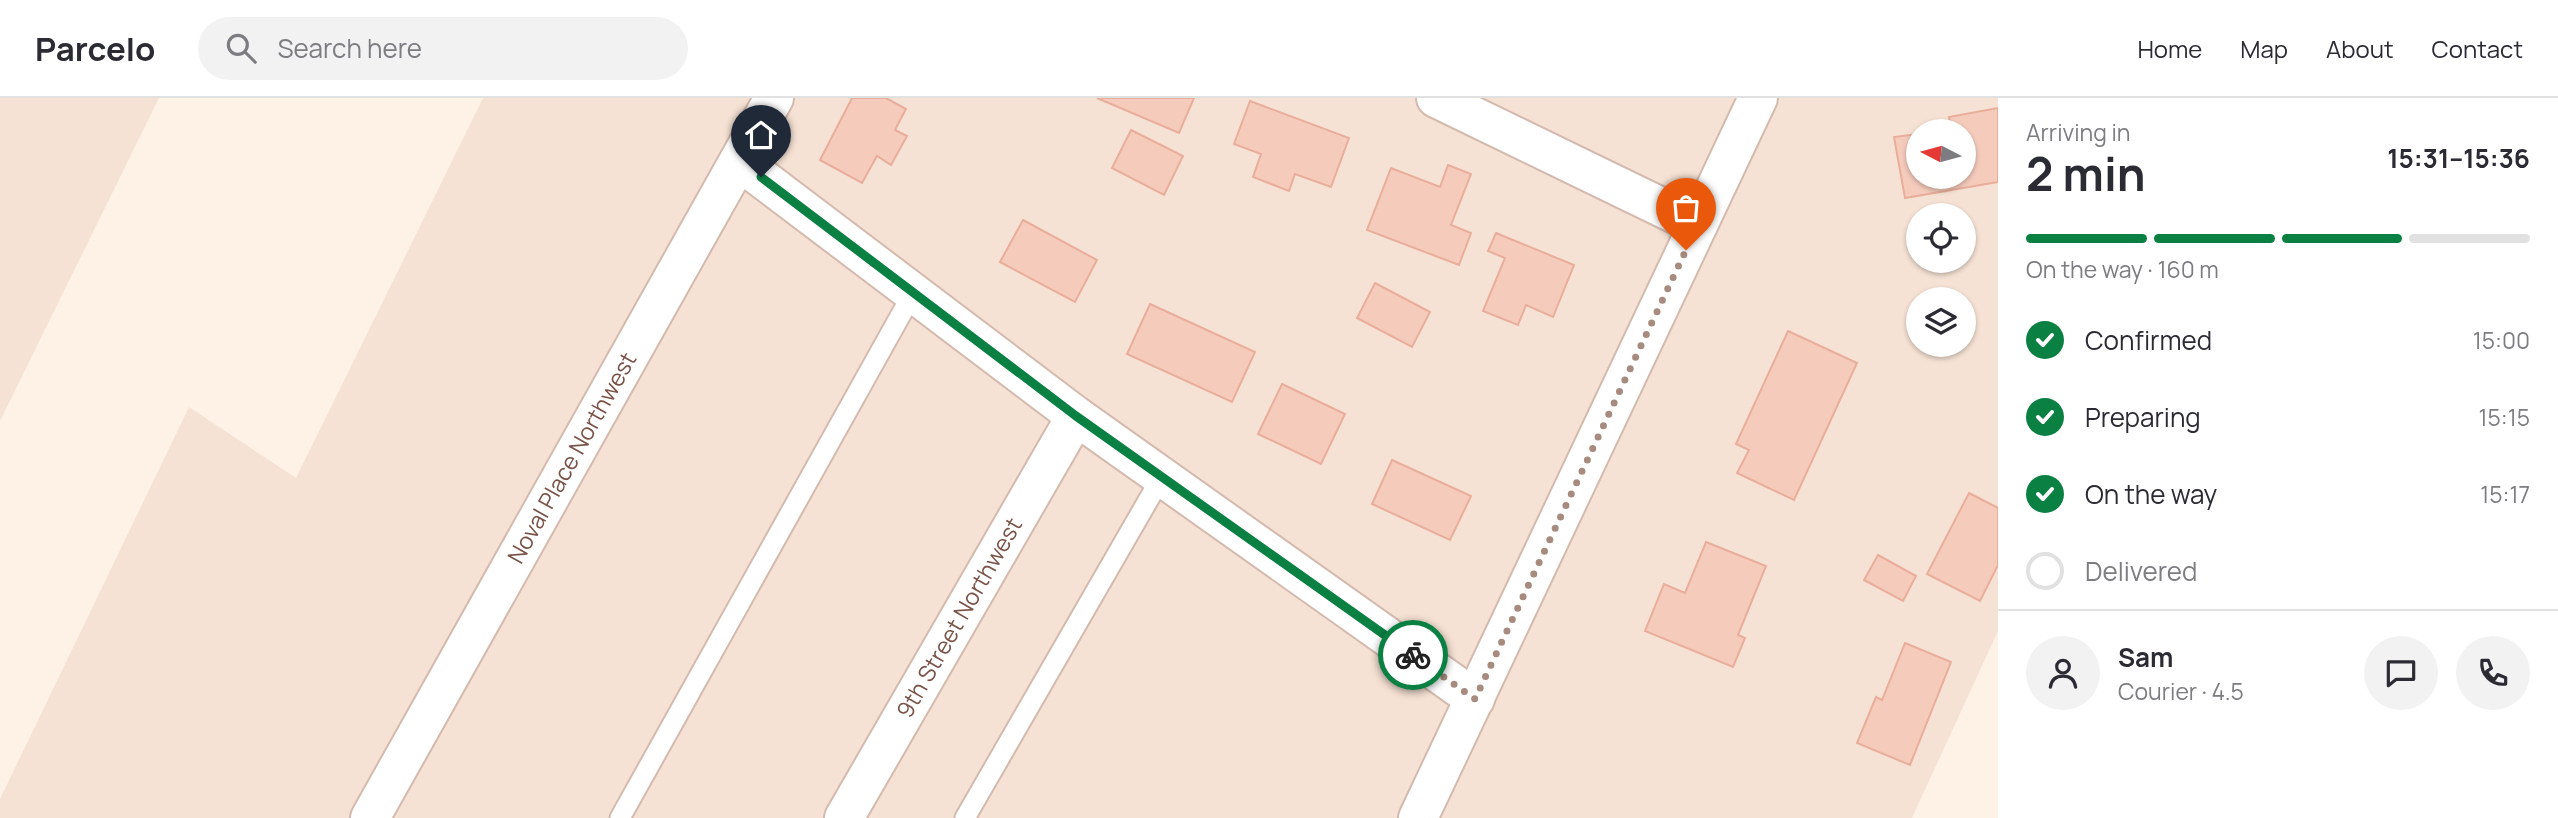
<!DOCTYPE html>
<html lang="en">
<head>
<meta charset="utf-8">
<style>
	body { margin:0; font-family:Manrope,sans-serif; background:#f2f2f3; color:#2b2b33; height:100vh; display:flex; flex-direction:column; font-size:26px; white-space:nowrap }
	* { box-sizing:border-box; margin:0 }
	p { font-size:23px; color:#7c7c81 }
	.icon { flex:none; width:38px; height:38px; fill:none; stroke:currentColor; stroke-width:2; stroke-linecap:round; stroke-linejoin:round }
	.map { position:relative; flex:1; overflow:hidden }
	.panel { display:flex; flex-direction:column; background:#fff; width:560px }
	.panel>* { flex:none }
	.needle { width:46px; rotate:276deg }
	.buttons { position:absolute; left:1906px; top:21px; display:grid; gap:14px }
	.buttons a { display:grid; place-items:center; width:70px; height:70px; border-radius:50%; background:#fff; box-shadow:0 2px 5px #0004; font-size:35px }
	.pin { position:absolute; display:grid; place-items:center; width:60px; height:60px; color:#fff; margin:-72px -30px; border-radius:50% 50% 50% 0; rotate:-45deg; box-shadow:0 0 7px #0007 }
	.pin .icon { rotate:45deg }
	.courier { position:absolute; display:grid; place-items:center; width:70px; height:70px; margin:-35px; border:5px solid #0b8043; border-radius:50%; background:#fff; color:#222; box-shadow:0 2px 9px #0007 }
	.headline em { font-style:normal; font-weight:700 }
	.headline div { display:flex; flex-direction:column-reverse }
	.headline { display:flex; align-items:center; justify-content:space-between; height:119px; padding:0 28px }
	h1 { font-size:46px; font-weight:700; line-height:52px }
	.bar { display:grid; grid-template-columns:repeat(4,1fr); gap:10px 7px; align-content:center; height:84px; padding:0 28px }
	.bar i { height:9px; border-radius:5px; background:#e1e1e2 }
	.bar .on { background:#0b8043 }
	.bar p { grid-column:span 4 }
	.line { display:flex; align-items:center; gap:18px; padding:0 28px; border-top:2px solid #e1e1e2 }
	.line div { flex:1 }
	.round { display:grid; place-items:center; flex:none; width:74px; height:74px; border-radius:37px; background:#f2f2f3 }
	ol { padding:0 28px; list-style:none }
	li { display:flex; align-items:center; gap:21px; height:77px }
	li p { margin-inline-start:auto }
	li .icon { padding:7px; border-radius:50%; background:#0b8043; color:#fff; stroke-width:4 }
	li:last-child { color:#7c7c81 }
	li i { width:38px; height:38px; border:4px solid #e1e1e2; border-radius:50% }
	header { display:flex; align-items:center; gap:42px; box-sizing:border-box; height:98px; padding:0 35px; background:#fff; border-bottom:2px solid #e1e1e2 }
	header strong { font-size:33px }
	nav { display:flex; gap:38px; margin-inline-start:auto; font-size:24px }
	.search { width:490px; height:63px; background:#f2f2f3; display:flex; align-items:center; gap:18px; box-sizing:border-box; padding:0 24px; border-radius:38px; color:#7c7c81; font-size:26px }
	main { display:flex; flex:1; min-height:0 }
	.map>svg:first-child { display:block }
	.residential { fill:#f6e2d4; fill-rule:evenodd }
	.building { fill:#f5cbbc; stroke:#e9ae9b; stroke-width:2 }
	.lines { fill:none; stroke-linecap:round; stroke-linejoin:round }
	.service-casing { stroke:#d4baae; stroke-width:23 }
	.minor-casing { stroke:#d4baae; stroke-width:42 }
	.tertiary-casing { stroke:#d4baae; stroke-width:42 }
	.service { stroke:#fff; stroke-width:19 }
	.minor { stroke:#fff; stroke-width:38 }
	.tertiary { stroke:#fff; stroke-width:38 }
	.done { stroke:#a88b7f; stroke-width:7; stroke-dasharray:0 12.6 }
	.route { stroke:#0b8043; stroke-width:9 }
	.labels { text-anchor:middle; stroke-width:7; stroke-linejoin:round; paint-order:stroke }
	.street-label { font-size:23px; fill:#7a5348; stroke:#fff6ee }
</style>
</head>
<body>
<header>
<strong>Parcelo</strong>
<div class="search"><svg class="icon" aria-label="search" viewBox="0 0 24 24"><circle cx="10" cy="10" r="6"/><path d="M15 15l6 6"/></svg>Search here</div>
<nav><a>Home</a><a>Map</a><a>About</a><a>Contact</a></nav>
</header>
<main>
<div class="map">
<svg width="1998" height="720" viewBox="0 0 1998 720">
	<rect width="100%" height="100%" fill="#fef2e6"/>
	<g class="residential">
		<path d="M0 0H159L0 323Z"/>
		<path d="M483 0H1998V533L1912 720H0V701L189 309 296 380ZM1918 33H1964V79H1918ZM1918 117H1964V163H1918ZM1918 201H1964V247H1918Z"/>
	</g>
	<g class="building">
		<path d="M852 0H886L906 11 895 32 907 38 891 67 877 58 862 85 820 62Z"/>
		<path d="M1097 0H1194L1179 35Z"/>
		<path d="M1250 3 1349 40 1331 89 1295 76 1289 93 1253 79 1261 56 1234 46Z"/>
		<path d="M1998 10V84L1905 100 1894 39 1918 36V79H1964V33H1932L1951 30 1949 19Z"/>
		<path d="M1131 32 1183 58 1164 97 1112 70Z"/>
		<path d="M1448 67 1471 76 1451 127 1471 135 1459 167 1367 132 1391 70 1440 89Z"/>
		<path d="M1023 122 1097 162 1075 204 1000 164Z"/>
		<path d="M1496 135 1574 167 1553 219 1526 207 1518 227 1483 213 1505 160 1488 153Z"/>
		<path d="M1375 185 1430 214 1412 249 1357 220Z"/>
		<path d="M1150 206 1255 254 1232 304 1127 256Z"/>
		<path d="M1788 233 1857 265 1794 402 1737 375 1749 352 1736 346Z"/>
		<path d="M1282 286 1345 316 1321 366 1258 336Z"/>
		<path d="M1392 362 1471 398 1450 442 1372 406Z"/>
		<path d="M1969 395 1998 410V467L1980 503 1927 476Z"/>
		<path d="M1706 444 1766 468 1738 537 1745 540 1733 569 1645 533 1664 486 1685 495Z"/>
		<path d="M1878 457 1916 478 1903 503 1864 482Z"/>
		<path d="M1905 545 1951 564 1910 667 1857 645 1876 599 1882 602Z"/>
	</g>
	<g class="lines">
		<defs>
			<g id="service">
				<path d="M620 720 913 195"/>
				<path d="M965 720 1161 380"/>
			</g>
			<g id="minor">
				<path d="M1436 0 1698 127"/>
				<path d="M739 63 1076 318 1475 601"/>
				<path id="s1" d="M370 720 774 0"/>
				<path id="s2" d="M844 720 1076 318"/>
			</g>
			<path id="tertiary" d="M1418 720 1758 0"/>
		</defs>
		<use href="#service" class="service-casing"/>
		<use href="#minor" class="minor-casing"/>
		<use href="#tertiary" class="tertiary-casing"/>
		<use href="#service" class="service"/>
		<use href="#minor" class="minor"/>
		<use href="#tertiary" class="tertiary"/>
	</g>
	<g class="lines">
		<path class="done" d="M1413 557 1475 601 1686 152"/>
		<path class="route" d="M761 79 1076 318 1413 557"/>
	</g>
	<g class="labels">
		<g class="street-label">
			<text dy="8" stroke="none"><textPath href="#s1" startOffset="413">Noval Place Northwest</textPath></text>
			<text dy="8" stroke="none"><textPath href="#s2" startOffset="231">9th Street Northwest</textPath></text>
		</g>
	</g>
</svg>
<div class="buttons">
<a><svg class="needle" viewBox="-14 -14 28 28"><path d="M0-13l5 13h-10z" fill="#e53935"/><path d="M0 13l5-13h-10z" fill="#7c7c81"/></svg></a>
<a><svg class="icon" aria-label="locate" viewBox="0 0 24 24"><circle cx="12" cy="12" r="6"/><path d="M12 2v4M12 18v4M2 12h4M18 12h4"/></svg></a>
<a><svg class="icon" aria-label="layers" viewBox="0 0 24 24"><path d="M12 4l9 5-9 5-9-5zM3 14l9 5 9-5"/></svg></a>
</div>
<div class="pin" style="left:1686px;top:152px;background:#ea580c"><svg class="icon" aria-label="bag" viewBox="0 0 24 24"><path d="M5 8h14l-1 12H6zM9 8a3 3 0 0 1 6 0"/></svg></div>
<div class="pin" style="left:761px;top:79px;background:#1f2937"><svg class="icon" aria-label="home" viewBox="0 0 24 24"><path d="M3 11l9-7 9 7M6 9v11h12V9"/></svg></div>
<div class="courier" style="left:1413px;top:557px"><svg class="icon" aria-label="bike" viewBox="0 0 24 24"><circle cx="6" cy="16" r="4"/><circle cx="18" cy="16" r="4"/><path d="M6 16l4-8h5l3 8M10 8l3 8H6M13 5h3"/></svg></div>
</div>
<section class="panel">
<div class="headline"><div><h1>2 min</h1><p>Arriving in</p></div><em>15:31–15:36</em></div>
<div class="bar"><i class="on"></i><i class="on"></i><i class="on"></i><i></i><p>On the way · 160 m</p></div>
<ol>
<li><svg class="icon" aria-label="check" viewBox="0 0 24 24"><path d="M5 12l5 5 9-10"/></svg>Confirmed<p>15:00</p></li>
<li><svg class="icon" aria-label="check" viewBox="0 0 24 24"><path d="M5 12l5 5 9-10"/></svg>Preparing<p>15:15</p></li>
<li><svg class="icon" aria-label="check" viewBox="0 0 24 24"><path d="M5 12l5 5 9-10"/></svg>On the way<p>15:17</p></li>
<li><i></i>Delivered</li>
</ol>
<div class="line" style="height:126px"><a class="round"><svg class="icon" aria-label="person" viewBox="0 0 24 24"><circle cx="12" cy="8" r="4"/><path d="M4 21q1-7 8-7t8 7"/></svg></a><div><b>Sam</b><p>Courier · 4.5</p></div><a class="round"><svg class="icon" aria-label="chat" viewBox="0 0 24 24"><path d="M4 5h16v11H9l-5 4z"/></svg></a><a class="round"><svg class="icon" aria-label="phone" viewBox="0 0 24 24"><path d="M5 4h4l2 5-3 2q2 4 5 5l2-3 5 2v4C11 20 4 13 5 4z"/></svg></a></div>
</section>
</main>
</body>
</html>
